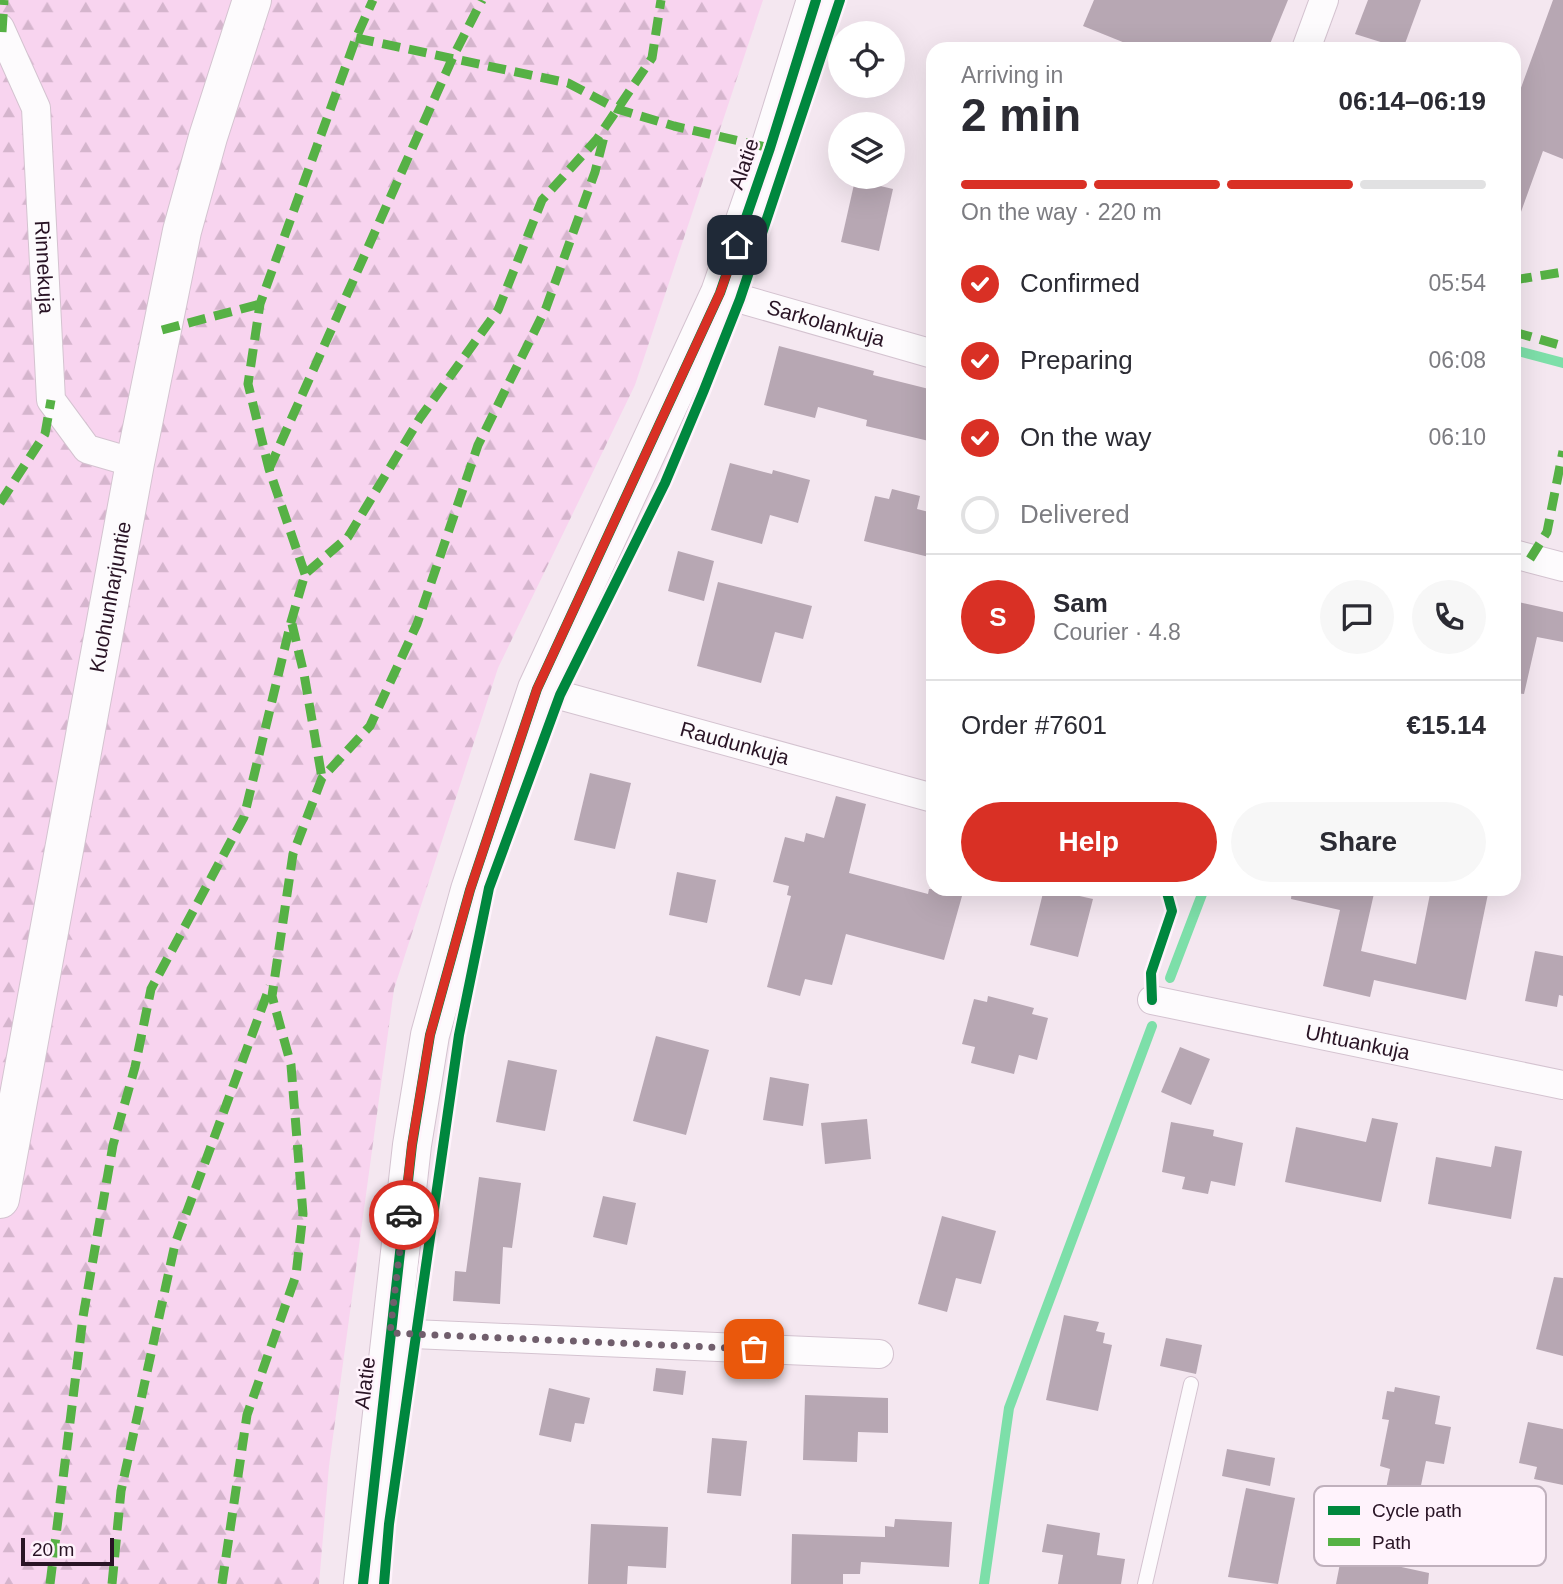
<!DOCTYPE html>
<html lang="en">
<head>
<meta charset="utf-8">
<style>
	body { margin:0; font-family:Arial,sans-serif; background:#f7f7f7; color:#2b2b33; height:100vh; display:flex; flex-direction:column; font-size:26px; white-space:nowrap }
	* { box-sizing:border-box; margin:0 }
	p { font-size:23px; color:#7c7c81 }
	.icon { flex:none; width:38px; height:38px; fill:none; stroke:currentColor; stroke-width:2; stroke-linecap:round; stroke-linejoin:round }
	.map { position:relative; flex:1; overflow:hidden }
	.drawer { position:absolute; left:926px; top:42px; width:595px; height:854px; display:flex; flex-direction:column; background:#fff; border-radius:21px; box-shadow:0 7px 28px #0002 }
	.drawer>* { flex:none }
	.buttons { position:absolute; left:828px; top:21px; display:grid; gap:14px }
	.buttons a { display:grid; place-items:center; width:77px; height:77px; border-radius:50%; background:#fff; box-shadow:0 7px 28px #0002; font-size:35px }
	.scale { position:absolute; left:21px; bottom:18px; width:93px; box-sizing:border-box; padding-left:7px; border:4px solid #291425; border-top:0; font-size:19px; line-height:24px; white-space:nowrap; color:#291425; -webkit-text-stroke:5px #fff3fc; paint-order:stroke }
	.pin { position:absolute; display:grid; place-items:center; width:60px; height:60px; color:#fff; margin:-30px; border-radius:14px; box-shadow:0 4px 10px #0006 }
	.courier { position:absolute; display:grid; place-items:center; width:70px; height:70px; margin:-35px; border:5px solid #d93025; border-radius:50%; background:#fff; color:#222; box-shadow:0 2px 9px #0007 }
	.headline em { font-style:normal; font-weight:700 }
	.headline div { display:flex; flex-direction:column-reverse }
	.headline { display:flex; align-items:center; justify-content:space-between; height:119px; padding:0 35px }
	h1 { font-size:46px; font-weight:700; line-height:52px }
	.bar { display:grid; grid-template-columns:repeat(4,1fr); gap:10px 7px; align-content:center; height:84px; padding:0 35px }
	.bar i { height:9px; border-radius:5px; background:#e1e1e2 }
	.bar .current { background:#d93025 }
	.bar p { grid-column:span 4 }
	.line { display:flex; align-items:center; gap:18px; padding:0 35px; border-top:2px solid #e1e1e2 }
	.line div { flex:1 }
	.round { display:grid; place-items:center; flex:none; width:74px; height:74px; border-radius:37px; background:#f7f7f7 }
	ol { padding:0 35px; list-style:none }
	li { display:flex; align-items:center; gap:21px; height:77px }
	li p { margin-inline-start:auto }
	li .icon { padding:7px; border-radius:50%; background:#d93025; color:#fff; stroke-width:4 }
	li:last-child { color:#7c7c81 }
	li i { width:38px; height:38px; border:4px solid #e1e1e2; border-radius:50% }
	.primary-button { display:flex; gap:14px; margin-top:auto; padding:14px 35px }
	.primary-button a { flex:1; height:80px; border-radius:42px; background:#d93025; color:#fff; font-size:28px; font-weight:700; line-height:80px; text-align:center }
	.primary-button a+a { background:#f7f7f7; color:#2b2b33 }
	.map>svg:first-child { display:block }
	.forest { fill:url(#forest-firs) }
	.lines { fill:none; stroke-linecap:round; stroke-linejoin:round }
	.stream { stroke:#7ddfa9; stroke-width:10 }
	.building { fill:#b7a7b3 }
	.lane-casing { stroke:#d4c3d0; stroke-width:16 }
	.street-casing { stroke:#d4c3d0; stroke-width:30 }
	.secondary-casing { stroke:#d4c3d0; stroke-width:40 }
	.lane { stroke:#fdfbfd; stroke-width:14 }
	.street { stroke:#fdfbfd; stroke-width:28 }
	.secondary { stroke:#fdfbfd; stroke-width:38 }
	.quiet { stroke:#56b145; stroke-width:9; stroke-dasharray:18 9; stroke-linecap:butt }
	.cycleway-casing { stroke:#fff3fc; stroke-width:15 }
	.cycleway { stroke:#00873e; stroke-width:10 }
	.done { stroke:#705e6c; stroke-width:7; stroke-dasharray:0 12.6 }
	.route { stroke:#d93025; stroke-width:9 }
	.labels { text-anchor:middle; stroke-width:5; stroke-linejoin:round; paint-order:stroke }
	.street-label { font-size:21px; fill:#291425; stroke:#fff3fc }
	.key { fill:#fff3fc; stroke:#bfb0bc; stroke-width:2 }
	.key-label { font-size:19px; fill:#291425 }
</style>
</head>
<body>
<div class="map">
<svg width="1563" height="1584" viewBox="0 0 1563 1584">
	<defs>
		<pattern id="forest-firs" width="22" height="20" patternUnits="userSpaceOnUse" patternTransform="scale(1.75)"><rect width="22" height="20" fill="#f8d4ef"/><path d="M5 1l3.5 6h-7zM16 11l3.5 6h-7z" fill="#d5b5cd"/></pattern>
	</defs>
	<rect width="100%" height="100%" fill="#f4e7f0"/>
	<path class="forest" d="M0 0H763L635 385 498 668 394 989 329 1466 319 1584H0Z"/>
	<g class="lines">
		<g class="stream">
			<path d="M1514 350 1563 363"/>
			<path d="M1170 978 1204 889"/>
			<path d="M984 1584 1009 1408 1152 1026"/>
		</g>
	</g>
	<g class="building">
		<path d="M1094 0H1288L1268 49H1140L1083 26Z"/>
		<path d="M1368 0H1421L1403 49 1355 34Z"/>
		<path d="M1553 0H1563V159L1543 151 1517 223 1514 222V107Z"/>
		<path d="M855 180 893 189 879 251 841 242Z"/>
		<path d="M779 346 874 371 873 375 933 390V442L866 426 867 420 818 407 815 418 764 405Z"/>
		<path d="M730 463 772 474 773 470 810 480 798 523 770 515 762 544 711 530Z"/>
		<path d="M892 489 920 496 917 509 933 513V558L864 541 875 496 889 499Z"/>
		<path d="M678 551 714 561 704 601 668 591Z"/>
		<path d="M718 582 812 606 803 639 775 632 761 683 697 666Z"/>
		<path d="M1514 601 1563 612V642L1537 637 1524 694 1514 693Z"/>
		<path d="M590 773 631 783 615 849 574 840Z"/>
		<path d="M836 796 866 804 849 873 928 894 929 889H964L944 960 846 934 832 985 805 979 800 996 767 987 791 896 787 895 789 886 773 882 785 837 804 842 806 833 824 838Z"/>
		<path d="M677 872 716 880 707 923 669 915Z"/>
		<path d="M1044 889H1077L1075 895 1093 899 1078 957 1030 945Z"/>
		<path d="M1292 889H1375L1361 951 1416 964 1431 889H1489L1466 1000 1374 980 1370 997 1323 986 1340 910 1291 899Z"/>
		<path d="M1535 951 1563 956V996L1559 995 1557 1007 1525 1001Z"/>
		<path d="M988 996 1034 1008 1032 1014 1048 1018 1037 1060 1019 1055 1014 1074 971 1063 975 1047 962 1044 974 999 987 1002Z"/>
		<path d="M656 1036 709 1050 686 1135 633 1121Z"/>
		<path d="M1180 1047 1210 1059 1191 1105 1161 1092Z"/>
		<path d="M508 1060 557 1070 545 1131 496 1122Z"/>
		<path d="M770 1077 809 1084 803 1126 763 1120Z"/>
		<path d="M1372 1118 1398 1123 1381 1202 1285 1182 1296 1127 1366 1142Z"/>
		<path d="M867 1119 871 1159 825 1164 821 1123Z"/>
		<path d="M1171 1122 1214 1130 1213 1136 1243 1143 1235 1186 1211 1181 1208 1194 1182 1189 1185 1177 1162 1172Z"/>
		<path d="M1495 1146 1522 1151 1511 1219 1428 1204 1436 1157 1491 1167Z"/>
		<path d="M479 1177 521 1183 512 1248 503 1247 500 1304 453 1301 455 1271 466 1272Z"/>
		<path d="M603 1196 636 1203 627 1245 593 1237Z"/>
		<path d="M942 1216 996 1231 981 1284 956 1278 947 1312 918 1304Z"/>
		<path d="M1554 1277 1563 1278V1356L1536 1349Z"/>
		<path d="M1064 1315 1099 1322 1096 1331 1105 1333 1103 1343 1112 1345 1098 1411 1046 1400Z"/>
		<path d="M1166 1338 1202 1345 1196 1374 1160 1366Z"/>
		<path d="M656 1368 686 1371 683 1395 653 1391Z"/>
		<path d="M1395 1387 1440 1396 1435 1424 1451 1427 1444 1464 1426 1461 1418 1500 1385 1494 1390 1469 1380 1466 1389 1420 1382 1419 1387 1391 1394 1392Z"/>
		<path d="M549 1388 590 1398 584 1424 575 1423 571 1442 539 1435Z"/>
		<path d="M805 1395 888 1398V1433L858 1432 857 1462 803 1460Z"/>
		<path d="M1528 1422 1563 1429V1485L1534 1479 1537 1467 1519 1463Z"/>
		<path d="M712 1438 747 1441 741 1496 707 1493Z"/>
		<path d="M1227 1449 1275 1458 1270 1486 1222 1476Z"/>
		<path d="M1246 1488 1295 1498 1278 1584 1228 1577Z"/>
		<path d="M895 1519 952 1522 949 1567 861 1562 860 1574H843V1584H791L792 1534 885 1537V1526L894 1527Z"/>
		<path d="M591 1524 668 1527 666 1568 628 1566 627 1584H588Z"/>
		<path d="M1047 1524 1100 1533 1097 1555 1125 1559 1121 1584H1058L1063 1555 1042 1552Z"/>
		<path d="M1353 1538 1380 1544 1378 1555 1384 1556 1383 1563 1429 1573 1428 1584H1336L1342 1553 1350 1554Z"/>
	</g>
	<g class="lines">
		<defs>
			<path id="lane" d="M1145 1584 1191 1384"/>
			<g id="street">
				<path id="s1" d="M0 28 36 108 51 400 87 449 135 463"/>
				<path d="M1306 49 1324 0"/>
				<path id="s2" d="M720 293 933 354"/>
				<path d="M1514 554 1563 567"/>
				<path id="s3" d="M537 689 933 798"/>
				<path id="s4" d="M1152 1000 1563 1085"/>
				<path d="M390 1333 879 1354"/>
			</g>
			<g id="secondary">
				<path id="s5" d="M0 1199 135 463 182 231 208 137 252 0"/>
				<path d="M363 1584 412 1145 430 1035 470 890 537 689 720 293 770 148 816 0"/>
			</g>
		</defs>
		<use href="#lane" class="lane-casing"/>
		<use href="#street" class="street-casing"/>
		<use href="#secondary" class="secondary-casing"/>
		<use href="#lane" class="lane"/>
		<use href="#street" class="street"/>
		<use href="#secondary" class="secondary"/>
		<g class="quiet">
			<path d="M2 32 4 0"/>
			<path d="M356 38 568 83 617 109 674 126 770 148"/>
			<path d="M1514 280 1563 272"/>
			<path d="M162 330 260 304"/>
			<path d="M1514 332 1563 346"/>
			<path d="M269 469 453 57 482 0"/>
			<path d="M0 503 45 434 51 400"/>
			<path d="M1530 559 1547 532 1563 451"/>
			<path d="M305 574 269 469 248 384 260 304 356 38 373 0"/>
			<path d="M292 624 304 674 322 778"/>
			<path d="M50 1584 83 1317 113 1145 135 1067 151 989 244 817 291 622 305 574 348 537 420 418 498 310 542 200 597 139 652 58 661 0"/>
			<path d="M112 1584 121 1491 175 1244 270 986"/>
			<path d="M222 1584 247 1415 296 1275 303 1214 291 1065 272 996 293 854 322 778 370 726 417 624 478 445 546 308 595 172 605 133"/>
		</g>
		<defs>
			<g id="cycleway">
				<path d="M1152 1000 1151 973 1172 911 1166 889"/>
				<path d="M363 1584 412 1145 430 1035 470 890 537 689 720 293 770 148 816 0"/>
				<path d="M384 1584 389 1524 459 1035 489 888 560 695 665 483 704 390 740 299 840 0"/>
			</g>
		</defs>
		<use href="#cycleway" class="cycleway-casing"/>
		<use href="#cycleway" class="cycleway"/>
	</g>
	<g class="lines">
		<path class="done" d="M404 1215 390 1333 754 1349"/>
		<path class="route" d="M404 1215 412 1144 430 1035 470 890 537 689 720 293 737 245"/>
	</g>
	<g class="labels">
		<g class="street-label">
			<text transform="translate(744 164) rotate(-71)" y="7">Alatie</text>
			<text dy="7" stroke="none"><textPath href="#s1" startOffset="247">Rinnekuja</textPath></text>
			<text dy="7" stroke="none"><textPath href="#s2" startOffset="110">Sarkolankuja</textPath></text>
			<text dy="7" stroke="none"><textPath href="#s5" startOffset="612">Kuohunharjuntie</textPath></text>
			<text dy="7" stroke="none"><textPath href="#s3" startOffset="205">Raudunkuja</textPath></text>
			<text dy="7" stroke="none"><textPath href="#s4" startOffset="210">Uhtuankuja</textPath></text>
			<text transform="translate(365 1383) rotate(-83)" y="7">Alatie</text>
		</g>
	</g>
	<rect x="1314" y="1486" width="232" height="80" rx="10" class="key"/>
	<rect x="1328" y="1506" width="32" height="9" fill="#00873e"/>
	<rect x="1328" y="1538" width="32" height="8" fill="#56b145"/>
	<g class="key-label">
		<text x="1372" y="1517">Cycle path</text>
		<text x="1372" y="1549">Path</text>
	</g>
</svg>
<div class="buttons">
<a><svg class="icon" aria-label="locate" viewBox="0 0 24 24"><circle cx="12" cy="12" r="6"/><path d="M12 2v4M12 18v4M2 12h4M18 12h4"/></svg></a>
<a><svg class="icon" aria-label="layers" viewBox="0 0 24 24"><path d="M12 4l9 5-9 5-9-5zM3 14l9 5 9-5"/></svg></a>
</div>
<div class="scale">20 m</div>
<div class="pin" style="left:754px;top:1349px;background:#ea580c"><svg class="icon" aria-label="bag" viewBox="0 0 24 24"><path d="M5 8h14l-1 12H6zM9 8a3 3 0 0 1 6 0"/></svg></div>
<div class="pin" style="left:737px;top:245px;background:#1f2937"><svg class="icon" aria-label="home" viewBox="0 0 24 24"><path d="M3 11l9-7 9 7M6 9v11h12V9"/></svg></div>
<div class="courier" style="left:404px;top:1215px"><svg class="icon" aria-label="car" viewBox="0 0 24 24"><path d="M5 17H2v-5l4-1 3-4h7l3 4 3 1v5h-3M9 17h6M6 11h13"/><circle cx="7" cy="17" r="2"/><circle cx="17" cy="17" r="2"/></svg></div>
<section class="drawer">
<div class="headline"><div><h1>2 min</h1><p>Arriving in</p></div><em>06:14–06:19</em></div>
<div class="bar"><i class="current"></i><i class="current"></i><i class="current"></i><i></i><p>On the way · 220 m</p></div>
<ol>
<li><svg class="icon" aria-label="check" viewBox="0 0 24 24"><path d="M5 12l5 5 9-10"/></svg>Confirmed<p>05:54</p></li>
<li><svg class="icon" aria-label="check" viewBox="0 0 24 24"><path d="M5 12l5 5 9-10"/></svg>Preparing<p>06:08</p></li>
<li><svg class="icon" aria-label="check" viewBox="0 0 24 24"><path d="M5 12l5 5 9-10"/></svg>On the way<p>06:10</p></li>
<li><i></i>Delivered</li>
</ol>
<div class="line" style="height:126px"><b class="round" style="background:#d93025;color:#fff">S</b><div><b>Sam</b><p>Courier · 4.8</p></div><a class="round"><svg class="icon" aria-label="chat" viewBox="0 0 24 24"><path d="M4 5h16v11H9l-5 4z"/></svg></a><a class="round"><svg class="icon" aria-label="phone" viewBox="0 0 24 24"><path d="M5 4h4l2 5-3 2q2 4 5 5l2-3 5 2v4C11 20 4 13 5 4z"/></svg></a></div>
<div class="line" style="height:91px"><div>Order #7601</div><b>€15.14</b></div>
<div class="primary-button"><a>Help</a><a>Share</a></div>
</section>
</div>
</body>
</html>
